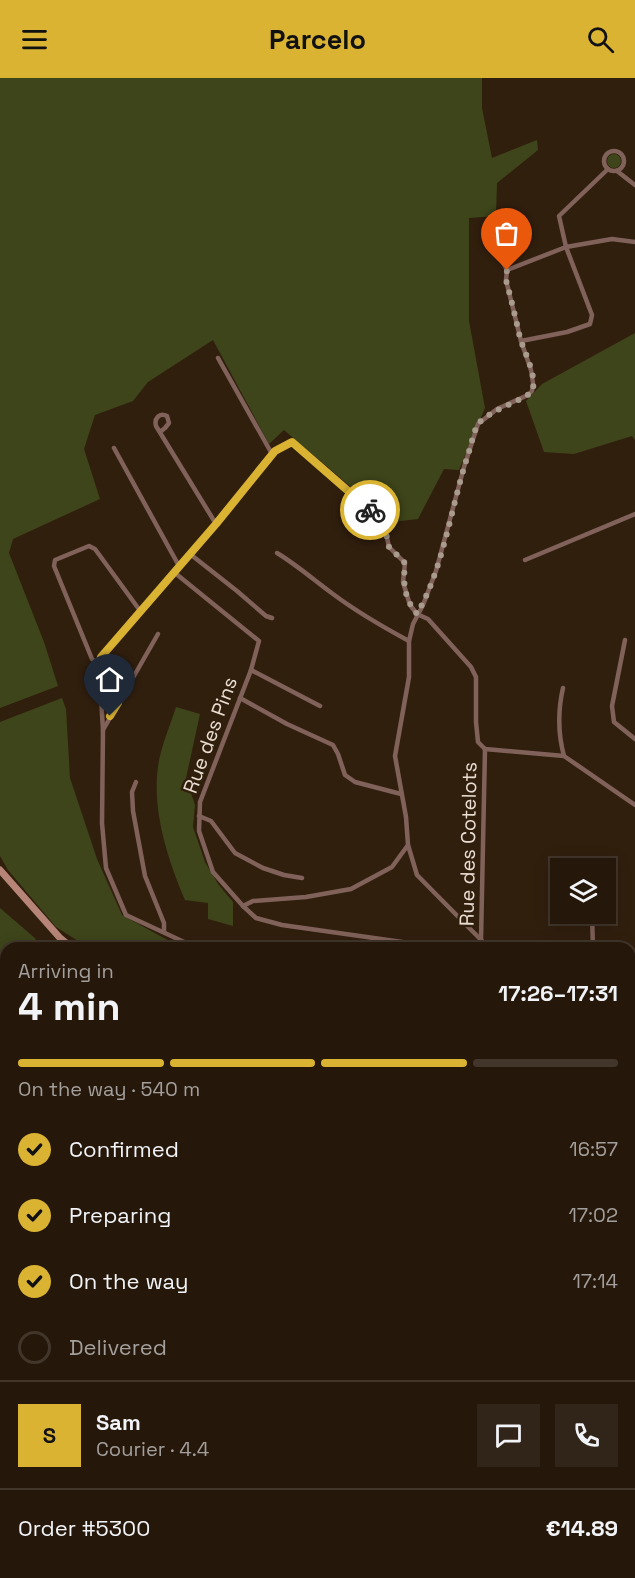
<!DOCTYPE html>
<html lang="en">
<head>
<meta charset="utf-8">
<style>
	body { margin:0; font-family:"Space Grotesk",sans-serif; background:#312418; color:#f1f3f6; height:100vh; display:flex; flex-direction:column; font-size:22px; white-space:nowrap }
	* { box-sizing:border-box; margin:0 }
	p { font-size:20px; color:#a39f9c }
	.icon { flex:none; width:33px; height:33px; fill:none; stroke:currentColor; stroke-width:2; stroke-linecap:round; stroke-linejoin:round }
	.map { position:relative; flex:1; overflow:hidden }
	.sheet { position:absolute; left:0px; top:864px; width:636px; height:636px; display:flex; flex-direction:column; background:#25170a; border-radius:18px 18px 0 0; box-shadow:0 3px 15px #0003,0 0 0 2px #42362b }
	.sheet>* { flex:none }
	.controls { position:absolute; left:550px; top:780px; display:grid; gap:12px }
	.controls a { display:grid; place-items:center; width:66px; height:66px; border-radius:0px; background:#25170a; box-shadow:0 3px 15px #0003,0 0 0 2px #42362b; font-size:30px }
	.pin { position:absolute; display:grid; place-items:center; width:51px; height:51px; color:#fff; margin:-62px -26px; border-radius:50% 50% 50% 0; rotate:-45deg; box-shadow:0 0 6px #0007 }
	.pin .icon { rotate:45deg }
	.courier { position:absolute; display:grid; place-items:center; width:60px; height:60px; margin:-30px; border:4px solid #dab333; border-radius:50%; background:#fff; color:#222; box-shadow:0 2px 8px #0007 }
	.headline em { font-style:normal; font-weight:700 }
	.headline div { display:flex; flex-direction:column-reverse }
	.headline { display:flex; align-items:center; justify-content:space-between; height:102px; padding:0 18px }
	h1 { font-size:39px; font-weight:700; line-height:45px }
	.bar { display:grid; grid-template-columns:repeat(4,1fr); gap:9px 6px; align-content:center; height:72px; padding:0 18px }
	.bar i { height:8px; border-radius:4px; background:#42362b }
	.bar .current { background:#dab333 }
	.bar p { grid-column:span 4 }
	.line { display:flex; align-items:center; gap:15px; padding:0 18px; border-top:2px solid #42362b }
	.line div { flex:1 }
	.round { display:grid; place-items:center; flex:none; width:63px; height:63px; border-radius:0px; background:#312418 }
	ol { padding:0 18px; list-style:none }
	li { display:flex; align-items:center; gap:18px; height:66px }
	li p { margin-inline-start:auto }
	li .icon { padding:6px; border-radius:50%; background:#dab333; color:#111; stroke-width:4 }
	li:last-child { color:#a39f9c }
	li i { width:33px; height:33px; border:3px solid #42362b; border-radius:50% }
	header { display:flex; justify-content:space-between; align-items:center; height:78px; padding:0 18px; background:#dab333; color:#111; font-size:27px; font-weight:700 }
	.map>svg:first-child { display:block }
	.green { fill:#3e451a }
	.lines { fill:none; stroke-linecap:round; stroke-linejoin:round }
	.street { stroke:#81625a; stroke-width:4.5 }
	.secondary { stroke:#b68578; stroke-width:7 }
	.done { stroke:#a99b8e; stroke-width:6; stroke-dasharray:0 10.8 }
	.route { stroke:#dab333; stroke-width:8 }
	.labels { text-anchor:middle; stroke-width:5; stroke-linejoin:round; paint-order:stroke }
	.street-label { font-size:20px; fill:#eaded3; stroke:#311f0e }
</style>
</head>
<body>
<header><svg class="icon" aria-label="menu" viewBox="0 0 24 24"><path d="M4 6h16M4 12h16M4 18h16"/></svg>Parcelo<svg class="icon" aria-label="search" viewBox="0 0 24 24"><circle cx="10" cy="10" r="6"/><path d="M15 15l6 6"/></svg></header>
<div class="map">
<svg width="635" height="1500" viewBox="0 0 635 1500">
	<rect width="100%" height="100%" fill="#311f0e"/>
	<g class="green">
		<path d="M0 0H482V30L492 80 537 62 538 72 497 105 496 138 469 140V243L485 330 459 392 444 391 418 441 392 444 284 352 269 366 213 262 148 304 133 323 95 337 84 371 100 421 13 461 9 475 44 564 58 608 0 630Z"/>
		<circle cx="614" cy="83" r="7"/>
		<path d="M635 255V362L632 358 574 376 544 374 526 323 542 306Z"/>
		<path d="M62 620 66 631 70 700 97 781 122 837 182 870H89L56 849 8 792 0 778V644Z"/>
		<path d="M176 629 200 636 186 700 195 727 193 749 205 784 218 806 233 824V848L208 841V825L185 822C167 780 149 725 160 678 164 661 171 645 176 629Z"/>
		<path d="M0 830 36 861 28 870H6V887L0 882Z"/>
		<path d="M0 912 6 916V1494H141L142 1500H0Z"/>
		<path d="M400 1494H605V1500H402Z"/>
	</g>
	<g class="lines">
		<g class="street">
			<circle cx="614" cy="83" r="10"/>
			<path d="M617 93 635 107"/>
			<path d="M507 192 566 169 612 161 635 164"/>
			<path d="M521 263 567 254 590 246 592 237 566 169 559 138 608 91"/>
			<path d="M218 280 272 376"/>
			<path d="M160 354 165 350 169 345 167 338C159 334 154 341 156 348L216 446"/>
			<path d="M114 370 179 488"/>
			<path d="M277 475C297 487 315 503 333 516 357 534 383 549 409 563"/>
			<path d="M190 476 237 513 266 538 272 540"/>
			<path d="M525 482 635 436"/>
			<path d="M175 495 259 563 251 592 200 724 199 753 213 794 243 828"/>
			<path d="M625 562 612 628 614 644 635 661"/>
			<path d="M99 586 92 581 54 488 55 482 89 468 95 471 141 534"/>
			<path d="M251 592 320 628"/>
			<path d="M563 610C558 632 558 656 564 678L635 727"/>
			<path d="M101 617 118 625"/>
			<path d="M240 620 287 646 333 667 338 676 345 697 355 704 401 716"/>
			<path d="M103 652 158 556"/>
			<path d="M485 671 564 678"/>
			<path d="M136 704 132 714 133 733 145 798 164 845V854"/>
			<path d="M199 738 211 743 235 775 263 790 284 797 302 800"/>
			<path d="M408 767 417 797 489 870"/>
			<path d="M592 836 593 870"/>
			<path d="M481 862 485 671"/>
			<path d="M197 870 126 837 106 790 102 745 103 652 99 586 101 579 216 446 275 373 292 364 378 438 384 446 389 469 405 485 403 504 410 527 417 536 428 541 471 589 476 599V644L478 664 485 671"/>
			<path d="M424 870 402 864 282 847 256 840 243 828 253 823 306 819 351 811 392 789 408 767 406 739 395 678 409 599V563L413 546 423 527 436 493 464 389 478 346 497 331 528 317 532 313 533 305 531 292 521 263 506 202 507 192 502 183 501 141"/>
			<path d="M630 1010H635"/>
			<path d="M630 1321 635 1322"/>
			<path d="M292 1494 298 1500"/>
		</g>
		<g class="secondary">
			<path d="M0 792 60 860 72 870"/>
			<path d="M630 890 635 888"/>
		</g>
	</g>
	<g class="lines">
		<path class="done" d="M370 432 384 446 389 469 405 485C403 506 404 520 417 536 443 491 451 430 467 380 470 372 474 352 478 346 489 332 528 321 532 313 538 300 524 273 520 260 516 241 511 221 506 202L507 192"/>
		<path class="route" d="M110 638 118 625 101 617 98 591 101 579 216 446 275 373 292 364 370 432"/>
	</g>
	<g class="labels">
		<g class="street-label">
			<text transform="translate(210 657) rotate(-70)" y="7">Rue des Pins</text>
			<text transform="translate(468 766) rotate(-89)" y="7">Rue des Cotelots</text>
		</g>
	</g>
</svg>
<div class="controls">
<a><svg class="icon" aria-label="layers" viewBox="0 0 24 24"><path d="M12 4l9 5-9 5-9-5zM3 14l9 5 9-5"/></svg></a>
</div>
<div class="pin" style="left:507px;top:192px;background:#ea580c"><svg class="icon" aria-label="bag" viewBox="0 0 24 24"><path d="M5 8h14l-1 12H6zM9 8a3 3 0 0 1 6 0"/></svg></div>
<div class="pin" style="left:110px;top:638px;background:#1f2937"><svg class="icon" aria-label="home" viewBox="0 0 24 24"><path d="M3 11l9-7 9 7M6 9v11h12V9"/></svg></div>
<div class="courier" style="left:370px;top:432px"><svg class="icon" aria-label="bike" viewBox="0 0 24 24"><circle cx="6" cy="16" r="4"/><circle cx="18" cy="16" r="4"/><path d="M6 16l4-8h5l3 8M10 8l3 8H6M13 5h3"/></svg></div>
<section class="sheet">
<div class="headline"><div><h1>4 min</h1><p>Arriving in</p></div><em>17:26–17:31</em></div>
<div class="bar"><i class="current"></i><i class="current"></i><i class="current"></i><i></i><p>On the way · 540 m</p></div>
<ol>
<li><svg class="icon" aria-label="check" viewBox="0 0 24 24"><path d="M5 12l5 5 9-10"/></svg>Confirmed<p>16:57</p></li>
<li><svg class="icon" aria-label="check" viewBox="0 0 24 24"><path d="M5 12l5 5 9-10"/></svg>Preparing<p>17:02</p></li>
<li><svg class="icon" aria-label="check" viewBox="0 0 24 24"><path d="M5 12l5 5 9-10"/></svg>On the way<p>17:14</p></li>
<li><i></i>Delivered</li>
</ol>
<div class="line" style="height:108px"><b class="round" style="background:#dab333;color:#111">S</b><div><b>Sam</b><p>Courier · 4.4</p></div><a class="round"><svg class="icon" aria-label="chat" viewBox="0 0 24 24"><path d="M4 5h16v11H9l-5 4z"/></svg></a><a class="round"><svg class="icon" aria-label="phone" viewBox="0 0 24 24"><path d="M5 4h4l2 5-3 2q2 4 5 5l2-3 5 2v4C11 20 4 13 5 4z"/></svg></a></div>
<div class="line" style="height:78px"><div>Order #5300</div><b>€14.89</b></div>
</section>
</div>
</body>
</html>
